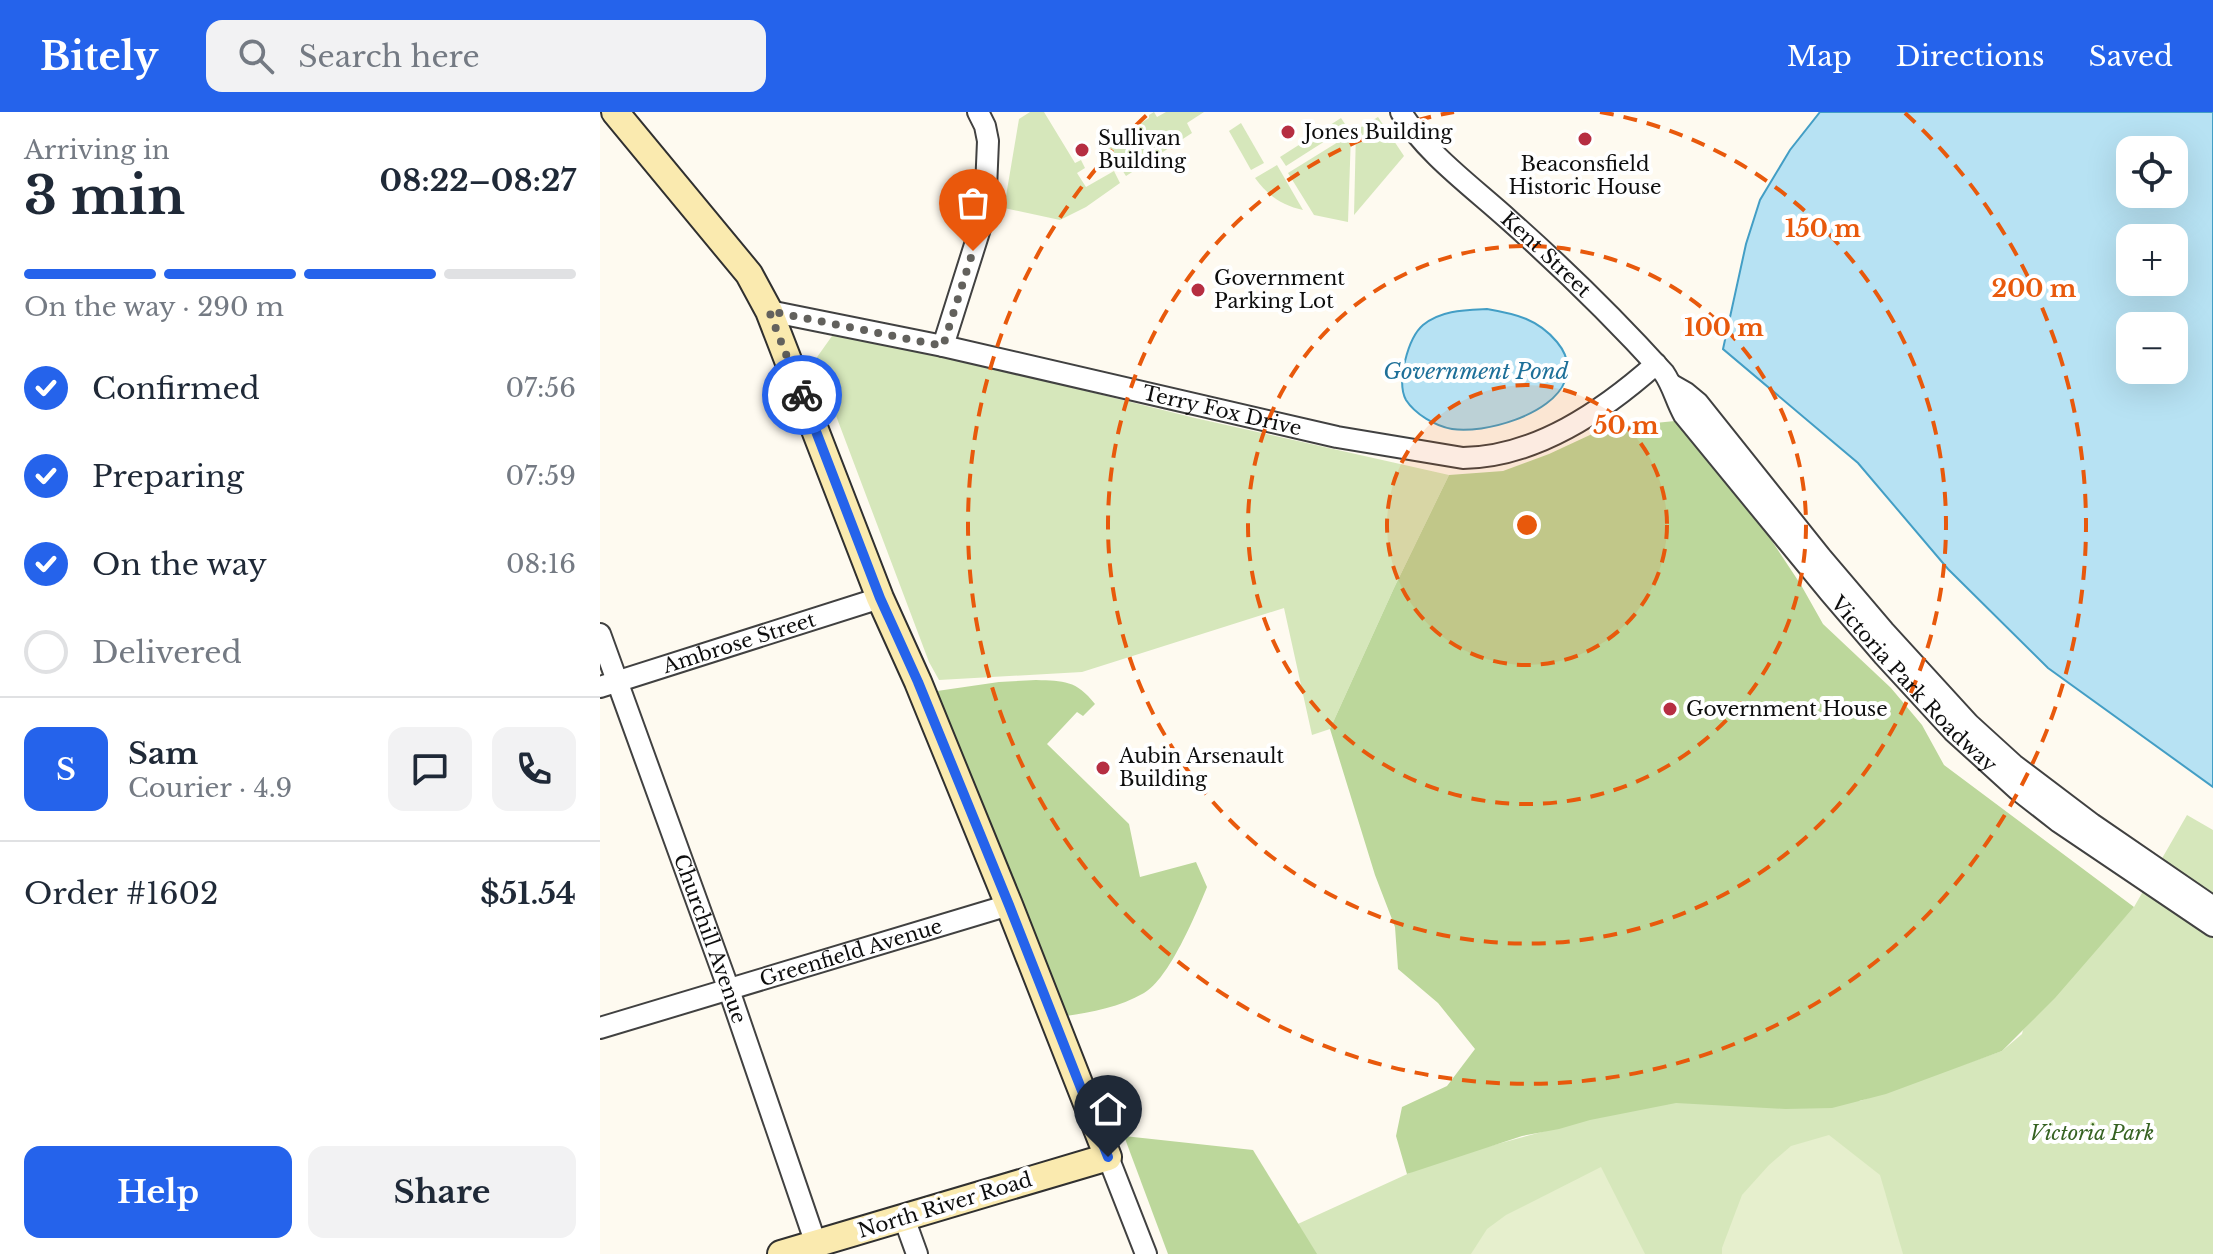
<!DOCTYPE html>
<html lang="en">
<head>
<meta charset="utf-8">
<style>
	body { margin:0; font-family:"Libre Baskerville",serif; background:#f2f2f3; color:#1f2937; height:100vh; display:flex; flex-direction:column; font-size:30px; white-space:nowrap }
	* { box-sizing:border-box; margin:0 }
	p { font-size:26px; color:#747a83 }
	.icon { flex:none; width:44px; height:44px; fill:none; stroke:currentColor; stroke-width:2; stroke-linecap:round; stroke-linejoin:round }
	.map { position:relative; flex:1; overflow:hidden }
	.panel { display:flex; flex-direction:column; background:#fff; width:600px }
	.panel>* { flex:none }
	.tools { position:absolute; left:1516px; top:24px; display:grid; gap:16px }
	.tools a { display:grid; place-items:center; width:72px; height:72px; border-radius:16px; background:#fff; box-shadow:0 8px 32px #0002; font-size:40px }
	.pin { position:absolute; display:grid; place-items:center; width:68px; height:68px; color:#fff; margin:-82px -34px; border-radius:50% 50% 50% 0; rotate:-45deg; box-shadow:0 0 8px #0007 }
	.pin .icon { rotate:45deg }
	.courier { position:absolute; display:grid; place-items:center; width:80px; height:80px; margin:-40px; border:6px solid #2563eb; border-radius:50%; background:#fff; color:#222; box-shadow:0 2px 10px #0007 }
	.head em { font-style:normal; font-weight:700 }
	.head div { display:flex; flex-direction:column-reverse }
	.head { display:flex; align-items:center; justify-content:space-between; height:136px; padding:0 24px }
	h1 { font-size:52px; font-weight:700; line-height:60px }
	.bar { display:grid; grid-template-columns:repeat(4,1fr); gap:12px 8px; align-content:center; height:96px; padding:0 24px }
	.bar i { height:10px; border-radius:6px; background:#e0e1e3 }
	.bar .active { background:#2563eb }
	.bar p { grid-column:span 4 }
	.line { display:flex; align-items:center; gap:20px; padding:0 24px; border-top:2px solid #e0e1e3 }
	.line div { flex:1 }
	.round { display:grid; place-items:center; flex:none; width:84px; height:84px; border-radius:16px; background:#f2f2f3 }
	ol { padding:0 24px; list-style:none }
	li { display:flex; align-items:center; gap:24px; height:88px }
	li p { margin-inline-start:auto }
	li .icon { padding:8px; border-radius:50%; background:#2563eb; color:#fff; stroke-width:4 }
	li:last-child { color:#747a83 }
	li i { width:44px; height:44px; border:4px solid #e0e1e3; border-radius:50% }
	.primary-button { display:flex; gap:16px; margin-top:auto; padding:16px 24px }
	.primary-button a { flex:1; height:92px; border-radius:16px; background:#2563eb; color:#fff; font-size:32px; font-weight:700; line-height:92px; text-align:center }
	.primary-button a+a { background:#f2f2f3; color:#1f2937 }
	header { display:flex; align-items:center; gap:48px; box-sizing:border-box; height:112px; padding:0 40px; background:#2563eb; color:#fff }
	header strong { font-size:38px }
	nav { display:flex; gap:44px; margin-inline-start:auto; font-size:28px }
	.search { width:560px; height:72px; background:#f2f2f3; display:flex; align-items:center; gap:20px; box-sizing:border-box; padding:0 28px; border-radius:16px; color:#747a83; font-size:30px }
	main { display:flex; flex:1; min-height:0 }
	.map>svg:first-child { display:block }
	.green { fill:#d6e7bb }
	.forest { fill:#bcd79b }
	.pitch { fill:#e6efcd }
	.water { fill:#b7e2f3; stroke:#439ec5; stroke-width:2; fill-rule:evenodd }
	.lines { fill:none; stroke-linecap:round; stroke-linejoin:round }
	.minor-casing { stroke:#414141; stroke-width:24 }
	.secondary-casing { stroke:#303030; stroke-width:30 }
	.minor { stroke:#fff; stroke-width:20 }
	.secondary { stroke:#faeaaf; stroke-width:26 }
	.done { stroke:#62615d; stroke-width:8; stroke-dasharray:0 14.4 }
	.route { stroke:#2563eb; stroke-width:10 }
	.ring { fill:none; stroke:#e8590c; stroke-width:4; stroke-dasharray:14 10 }
	.poi-dot { fill:#b62e42; stroke:#fff; stroke-width:3 }
	.labels { text-anchor:middle; stroke-width:8; stroke-linejoin:round; paint-order:stroke }
	.poi-label { font-size:20px; fill:#0e0e0e; stroke:#fff; text-anchor:start }
	.street-label { font-size:20px; fill:#0e0e0e; stroke:#fff }
	.park-label { font-size:20px; font-style:italic; fill:#366222; stroke:#fff }
	.water-label { font-size:22px; font-style:italic; fill:#1e7099; stroke:#fff }
	.centre { fill:#e8590c; stroke:#fff; stroke-width:4 }
	.ring-label { font-size:24px; text-anchor:middle; font-weight:bold; fill:#e8590c; stroke:#fff; stroke-width:8; stroke-linejoin:round; paint-order:stroke }
</style>
</head>
<body>
<header>
<strong>Bitely</strong>
<div class="search"><svg class="icon" aria-label="search" viewBox="0 0 24 24"><circle cx="10" cy="10" r="6"/><path d="M15 15l6 6"/></svg>Search here</div>
<nav><a>Map</a><a>Directions</a><a>Saved</a></nav>
</header>
<main>
<section class="panel">
<div class="head"><div><h1>3 min</h1><p>Arriving in</p></div><em>08:22–08:27</em></div>
<div class="bar"><i class="active"></i><i class="active"></i><i class="active"></i><i></i><p>On the way · 290 m</p></div>
<ol>
<li><svg class="icon" aria-label="check" viewBox="0 0 24 24"><path d="M5 12l5 5 9-10"/></svg>Confirmed<p>07:56</p></li>
<li><svg class="icon" aria-label="check" viewBox="0 0 24 24"><path d="M5 12l5 5 9-10"/></svg>Preparing<p>07:59</p></li>
<li><svg class="icon" aria-label="check" viewBox="0 0 24 24"><path d="M5 12l5 5 9-10"/></svg>On the way<p>08:16</p></li>
<li><i></i>Delivered</li>
</ol>
<div class="line" style="height:144px"><b class="round" style="background:#2563eb;color:#fff">S</b><div><b>Sam</b><p>Courier · 4.9</p></div><a class="round"><svg class="icon" aria-label="chat" viewBox="0 0 24 24"><path d="M4 5h16v11H9l-5 4z"/></svg></a><a class="round"><svg class="icon" aria-label="phone" viewBox="0 0 24 24"><path d="M5 4h4l2 5-3 2q2 4 5 5l2-3 5 2v4C11 20 4 13 5 4z"/></svg></a></div>
<div class="line" style="height:104px"><div>Order #1602</div><b>$51.54</b></div>
<div class="primary-button"><a>Help</a><a>Share</a></div>
</section>
<div class="map">
<svg width="1613" height="1142" viewBox="0 0 1613 1142">
	<rect width="100%" height="100%" fill="#fefaf0"/>
	<g class="green">
		<path d="M430 0H444L475 51 481 48 485 56 477 61 486 75 514 59 520 71 486 95 460 108 404 96 419 7Z"/>
		<path d="M554 0 557 5 566 0H604L587 11 592 21 526 64 506 33 549 6V3Z"/>
		<path d="M778 5 804 44 754 103 756 18Z"/>
		<path d="M741 6 747 15 686 54 680 45Z"/>
		<path d="M641 11 664 51 651 58 629 19Z"/>
		<path d="M751 22 748 110 714 103 688 61Z"/>
		<path d="M677 53 703 98C682 93 668 84 655 66Z"/>
		<path d="M237 217 595 306 849 363 794 476 730 617 712 623 684 496 482 560 339 568 329 550 215 248Z"/>
		<path d="M1587 703 1613 718V1142H568L689 1116 838 1048 1146 965 1260 989 1402 939 1422 922 1423 918 1534 795Z"/>
	</g>
	<g class="forest">
		<path d="M1075 309 1160 411 1201 473 1223 512 1291 576 1322 613 1344 653 1534 795 1455 886 1402 939 1286 982 1232 996 1185 997 1076 991 990 1008 959 1017 922 1024 807 1062 796 1024 802 995 847 974 875 937 838 891 798 857 795 815 775 763 730 617 794 476 849 363 903 359 949 342 1005 316Z"/>
		<path d="M436 568C464 569 476 568 495 592L483 604 477 600 447 632 529 712 540 765 596 750 607 775C596 802 569 867 544 881 520 895 492 900 466 904L337 579 399 570Z"/>
		<path d="M524 1024 653 1038 717 1142H568Z"/>
	</g>
	<g class="pitch">
		<path d="M1229 1023 1280 1063 1303 1142H1122V1136L1142 1083 1169 1053 1191 1034Z"/>
		<path d="M1001 1055 1045 1142H871L887 1117 906 1103Z"/>
	</g>
	<g class="water">
		<path d="M1220 0H1613V675L1448 556 1348 457 1258 351 1123 237 1146 132 1160 88 1190 38ZM1530 38H1574V82H1530ZM1530 126H1574V170H1530ZM1530 214H1574V258H1530Z"/>
		<path d="M887 197C916 202 938 207 957 230 967 242 971 254 965 269 952 303 884 322 852 317 835 314 815 302 806 288 796 270 808 226 823 213 841 198 865 198 887 197Z"/>
	</g>
	<g class="lines">
		<defs>
			<g id="minor">
				<path id="s1" d="M801 0C826 42 874 76 910 109 964 157 1015 207 1064 261 1073 274 1076 289 1084 303L1230 481 1284 544 1353 619 1418 678 1459 710 1613 814"/>
				<path id="s2" d="M169 199 343 234 737 325 863 346C936 345 1003 299 1056 252"/>
				<path d="M343 234 385 101 388 29 385 14 378 0"/>
				<path d="M1072 273 1086 281 1098 291 1221 445 1284 519 1369 612 1414 653 1492 712 1613 795"/>
				<path id="s3" d="M0 522 129 878 216 1132"/>
				<path id="s4" d="M0 575 280 486"/>
				<path id="s5" d="M0 916 409 793"/>
				<path d="M508 1045 546 1142"/>
				<path d="M304 1106 317 1142"/>
			</g>
			<path id="secondary" d="M15 0 149 162 169 199 280 486 318 570 409 793 508 1045 181 1142"/>
		</defs>
		<use href="#minor" class="minor-casing"/>
		<use href="#secondary" class="secondary-casing"/>
		<use href="#minor" class="minor"/>
		<use href="#secondary" class="secondary"/>
	</g>
	<g class="lines">
		<path class="done" d="M202 283 169 199 343 234 373 139"/>
		<path class="route" d="M202 283 280 486 318 570 409 793 508 1045"/>
	</g>
	<circle cx="927" cy="413" r="140" fill="#e8590c" fill-opacity=".12"/>
	<g class="ring">
		<circle cx="927" cy="413" r="140"/>
		<circle cx="927" cy="413" r="279"/>
		<path d="M1000 0A419 419 0 1 1 854 0"/>
		<path d="M1305 1A559 559 0 1 1 549 1"/>
	</g>
	<g class="poi-dot">
		<circle cx="688" cy="20" r="8"/>
		<circle cx="985" cy="27" r="8"/>
		<circle cx="482" cy="38" r="8"/>
		<circle cx="598" cy="178" r="8"/>
		<circle cx="1070" cy="597" r="8"/>
		<circle cx="503" cy="656" r="8"/>
	</g>
	<g class="labels">
		<g class="poi-label">
			<text x="704" y="27">Jones Building</text>
			<text x="498" y="33">Sullivan<tspan x="498" dy="23">Building</tspan></text>
			<text x="985" y="59" text-anchor="middle">Beaconsfield<tspan x="985" dy="23">Historic House</tspan></text>
			<text x="614" y="173">Government<tspan x="614" dy="23">Parking Lot</tspan></text>
			<text x="1086" y="604">Government House</text>
			<text x="519" y="651">Aubin Arsenault<tspan x="519" dy="23">Building</tspan></text>
		</g>
		<g class="street-label">
			<text dy="7" stroke="none"><textPath href="#s1" startOffset="204">Kent Street</textPath></text>
			<text dy="7" stroke="none"><textPath href="#s2" startOffset="464">Terry Fox Drive</textPath></text>
			<text dy="7" stroke="none"><textPath href="#s4" startOffset="146">Ambrose Street</textPath></text>
			<text dy="7" stroke="none"><textPath href="#s1" startOffset="772">Victoria Park Roadway</textPath></text>
			<text dy="7" stroke="none"><textPath href="#s3" startOffset="324">Churchill Avenue</textPath></text>
			<text dy="7" stroke="none"><textPath href="#s5" startOffset="262">Greenfield Avenue</textPath></text>
			<text transform="translate(345 1093) rotate(-17)" y="7">North River Road</text>
		</g>
		<g class="park-label">
			<text x="1492" y="1028">Victoria Park</text>
		</g>
		<g class="water-label">
			<text x="876" y="267">Government Pond</text>
		</g>
	</g>
	<circle cx="927" cy="413" r="12" class="centre"/>
	<g class="ring-label">
		<text x="1223" y="125">150 m</text>
		<text x="1434" y="185">200 m</text>
		<text x="1124" y="224">100 m</text>
		<text x="1026" y="322">50 m</text>
	</g>
</svg>
<div class="tools">
<a><svg class="icon" aria-label="locate" viewBox="0 0 24 24"><circle cx="12" cy="12" r="6"/><path d="M12 2v4M12 18v4M2 12h4M18 12h4"/></svg></a>
<a>+</a>
<a>−</a>
</div>
<div class="pin" style="left:373px;top:139px;background:#ea580c"><svg class="icon" aria-label="bag" viewBox="0 0 24 24"><path d="M5 8h14l-1 12H6zM9 8a3 3 0 0 1 6 0"/></svg></div>
<div class="pin" style="left:508px;top:1045px;background:#1f2937"><svg class="icon" aria-label="home" viewBox="0 0 24 24"><path d="M3 11l9-7 9 7M6 9v11h12V9"/></svg></div>
<div class="courier" style="left:202px;top:283px"><svg class="icon" aria-label="bike" viewBox="0 0 24 24"><circle cx="6" cy="16" r="4"/><circle cx="18" cy="16" r="4"/><path d="M6 16l4-8h5l3 8M10 8l3 8H6M13 5h3"/></svg></div>
</div>
</main>
</body>
</html>
